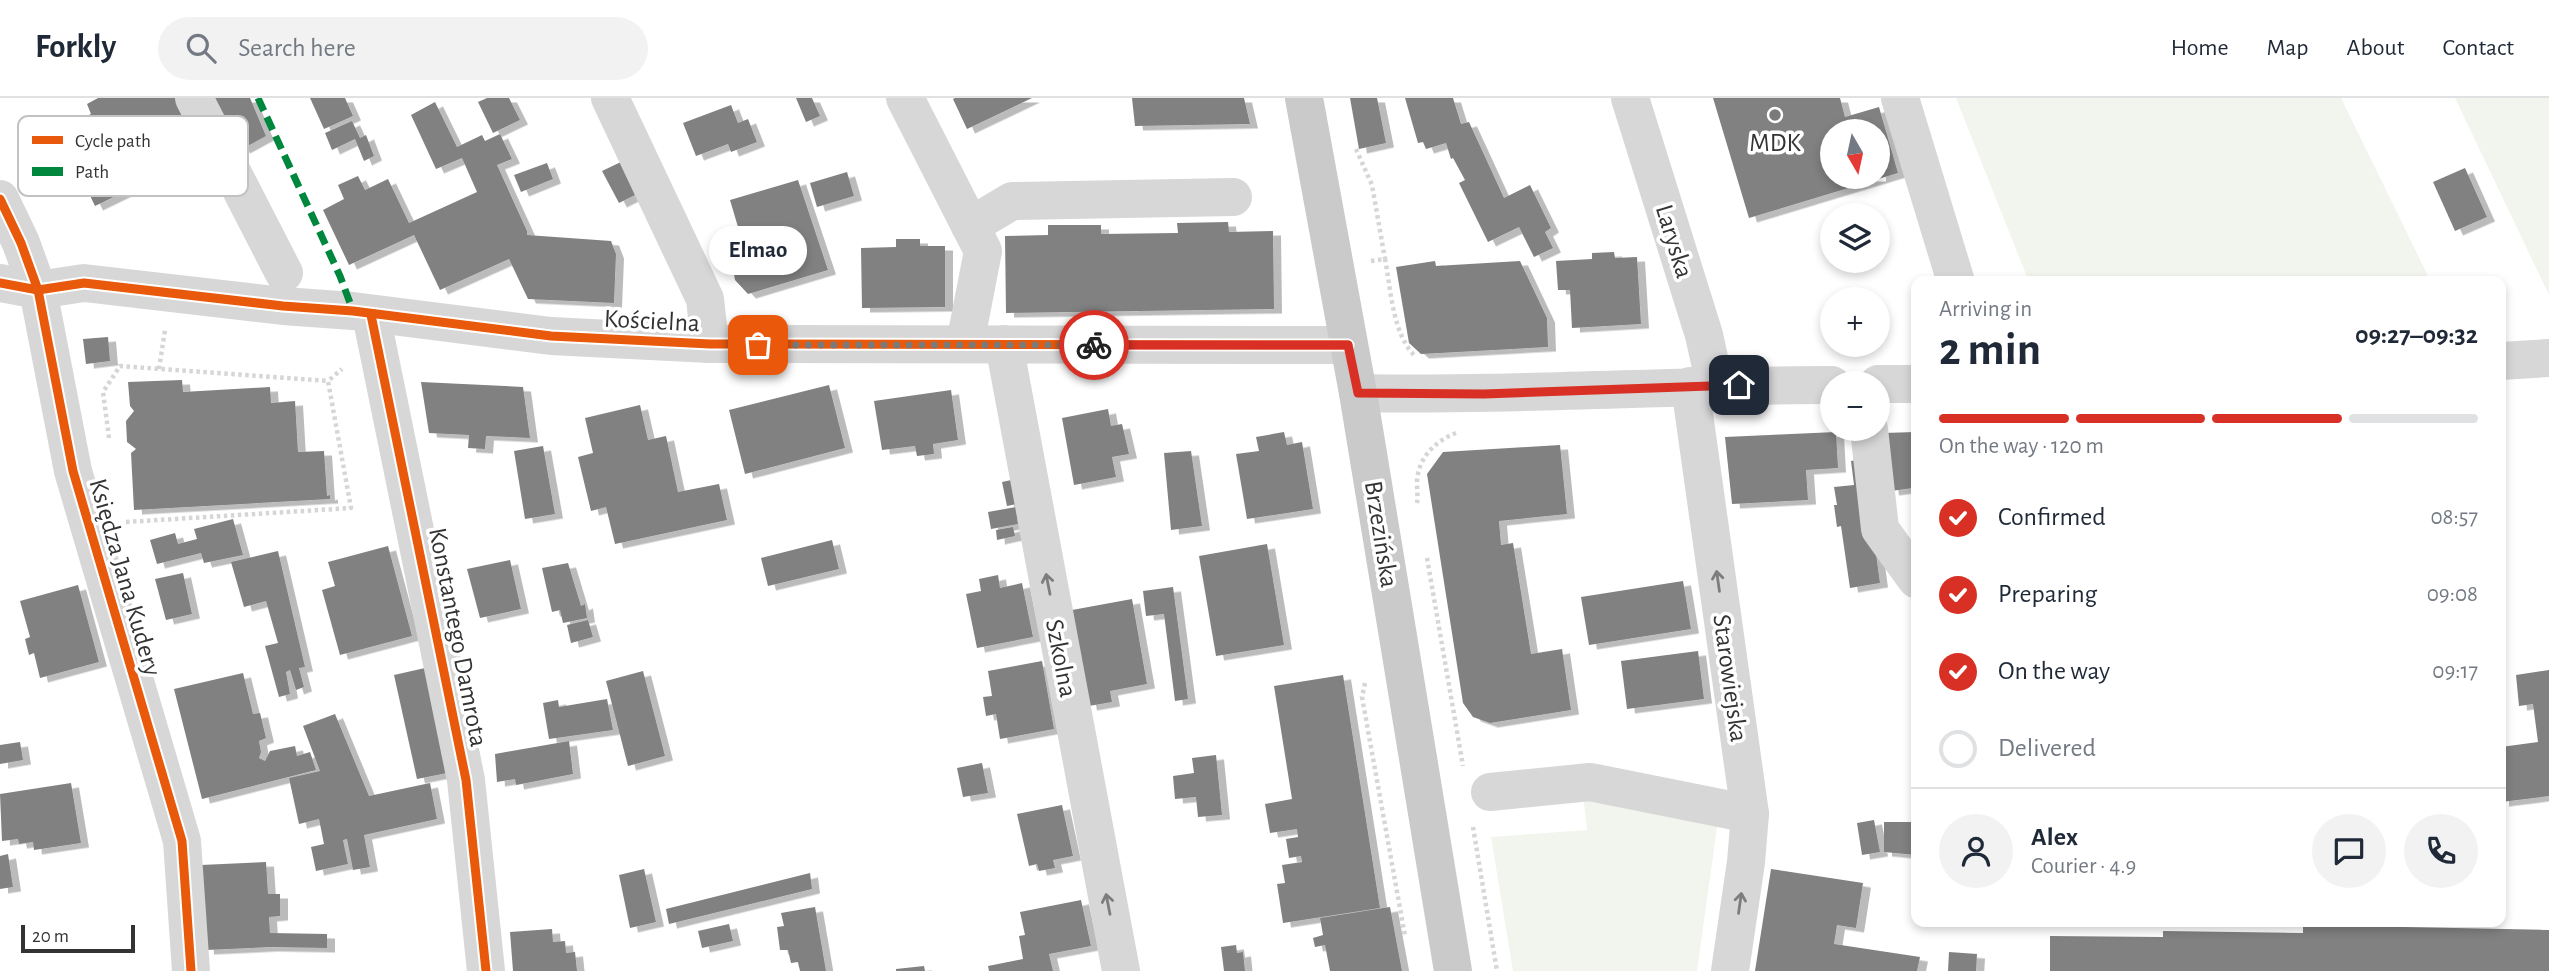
<!DOCTYPE html>
<html lang="en">
<head>
<meta charset="utf-8">
<style>
	body { margin:0; font-family:"Alegreya Sans",sans-serif; background:#f2f2f3; color:#1f2937; height:100vh; display:flex; flex-direction:column; font-size:26px; white-space:nowrap }
	* { box-sizing:border-box; margin:0 }
	p { font-size:23px; color:#747a83 }
	.icon { flex:none; width:38px; height:38px; fill:none; stroke:currentColor; stroke-width:2; stroke-linecap:round; stroke-linejoin:round }
	.map { position:relative; flex:1; overflow:hidden }
	.sheet { position:absolute; left:1911px; top:178px; width:595px; height:651px; display:flex; flex-direction:column; background:#fff; border-radius:14px; box-shadow:0 4px 10px #0003 }
	.sheet>* { flex:none }
	.needle { width:46px; rotate:171deg }
	.buttons { position:absolute; left:1820px; top:21px; display:grid; gap:14px }
	.buttons a { display:grid; place-items:center; width:70px; height:70px; border-radius:50%; background:#fff; box-shadow:0 4px 10px #0003; font-size:35px }
	.scale { position:absolute; left:21px; bottom:18px; width:114px; box-sizing:border-box; padding-left:7px; border:4px solid #333; border-top:0; font-size:19px; line-height:24px; white-space:nowrap; color:#333; -webkit-text-stroke:5px #fff; paint-order:stroke }
	.pin { position:absolute; display:grid; place-items:center; width:60px; height:60px; color:#fff; margin:-30px; border-radius:14px; box-shadow:0 4px 10px #0006 }
	.courier { position:absolute; display:grid; place-items:center; width:70px; height:70px; margin:-35px; border:5px solid #d93025; border-radius:50%; background:#fff; color:#222; box-shadow:0 2px 9px #0007 }
	.bubble { position:absolute; height:49px; border-radius:24px; background:#fff; box-shadow:0 4px 10px #0003; font-size:23px; font-weight:700; line-height:49px; text-align:center }
	.headline em { font-style:normal; font-weight:700 }
	.headline div { display:flex; flex-direction:column-reverse }
	.headline { display:flex; align-items:center; justify-content:space-between; height:119px; padding:0 28px }
	h1 { font-size:46px; font-weight:700; line-height:52px }
	.bar { display:grid; grid-template-columns:repeat(4,1fr); gap:10px 7px; align-content:center; height:84px; padding:0 28px }
	.bar i { height:9px; border-radius:5px; background:#e0e1e3 }
	.bar .on { background:#d93025 }
	.bar p { grid-column:span 4 }
	.line { display:flex; align-items:center; gap:18px; padding:0 28px; border-top:2px solid #e0e1e3 }
	.line div { flex:1 }
	.round { display:grid; place-items:center; flex:none; width:74px; height:74px; border-radius:37px; background:#f2f2f3 }
	ol { padding:0 28px; list-style:none }
	li { display:flex; align-items:center; gap:21px; height:77px }
	li p { margin-inline-start:auto }
	li .icon { padding:7px; border-radius:50%; background:#d93025; color:#fff; stroke-width:4 }
	li:last-child { color:#747a83 }
	li i { width:38px; height:38px; border:4px solid #e0e1e3; border-radius:50% }
	header { display:flex; align-items:center; gap:42px; box-sizing:border-box; height:98px; padding:0 35px; background:#fff; border-bottom:2px solid #e0e1e3 }
	header strong { font-size:33px }
	nav { display:flex; gap:38px; margin-inline-start:auto; font-size:24px }
	.search { width:490px; height:63px; background:#f2f2f3; display:flex; align-items:center; gap:18px; box-sizing:border-box; padding:0 24px; border-radius:38px; color:#747a83; font-size:26px }
	.map>svg:first-child { display:block }
	.green { fill:#f1f5ed }
	.building { fill:#818181; fill-rule:evenodd; filter:url(#shadow) }
	.lines { fill:none; stroke-linecap:round; stroke-linejoin:round }
	.path { stroke:#d6d6d6; stroke-width:4.5; stroke-dasharray:3.5 3.5; stroke-linecap:butt }
	.minor { stroke:#d7d7d7; stroke-width:38 }
	.major { stroke:#cacaca; stroke-width:38 }
	.quiet { stroke:#00873e; stroke-width:7; stroke-dasharray:14 7; stroke-linecap:butt }
	.cycleway-casing { stroke:#fff; stroke-width:13 }
	.cycleway { stroke:#e8590c; stroke-width:9 }
	.oneway { stroke:#7d7d7d }
	.done { stroke:#7a7a7a; stroke-width:7; stroke-dasharray:0 12.6 }
	.route { stroke:#d93025; stroke-width:9 }
	.poi-dot { fill:#7a7a7a; stroke:#fff; stroke-width:2.5 }
	.labels { text-anchor:middle; stroke-width:7; stroke-linejoin:round; paint-order:stroke }
	.poi-label { font-size:26px; fill:#333; stroke:#fff }
	.street-label { font-size:26px; fill:#333; stroke:#fff }
	.key { fill:#fff; stroke:#c2c2c2; stroke-width:2 }
	.key-label { font-size:19px; fill:#333 }
</style>
</head>
<body>
<header>
<strong>Forkly</strong>
<div class="search"><svg class="icon" aria-label="search" viewBox="0 0 24 24"><circle cx="10" cy="10" r="6"/><path d="M15 15l6 6"/></svg>Search here</div>
<nav><a>Home</a><a>Map</a><a>About</a><a>Contact</a></nav>
</header>
<div class="map">
<svg width="2549" height="873" viewBox="0 0 2549 873">
	<defs>
		<filter id="shadow"><feDropShadow dx="8" dy="4.5" stdDeviation="0" flood-color="#0004"/></filter>
	</defs>
	<rect width="100%" height="100%" fill="#fff"/>
	<g class="green">
		<path d="M1956 0H2341L2431 184H2029Z"/>
		<path d="M2455 0H2549V197Z"/>
		<path d="M1583 695 1718 722 1697 873H1513L1491 739 1587 732Z"/>
	</g>
	<g class="building">
		<path d="M98 0H188L207 40 192 46 198 58 95 108 58 31 91 16 87 6Z"/>
		<path d="M214 0H250L266 38 242 51Z"/>
		<path d="M310 0H345L353 18 324 31Z"/>
		<path d="M487 0H509L520 22 493 35 478 4Z"/>
		<path d="M796 0H812L820 18 806 24Z"/>
		<path d="M955 0H1032L967 31 953 1Z"/>
		<path d="M1132 0H1244L1250 26 1135 28Z"/>
		<path d="M1350 0H1377L1386 45 1359 51Z"/>
		<path d="M1405 0H1453L1461 26 1469 24 1504 100 1530 87 1551 130 1545 134 1553 150 1534 159 1519 129 1488 144 1459 85 1465 82 1453 60 1451 61 1446 45 1426 51 1423 44 1418 45Z"/>
		<path d="M1713 0H1840L1845 19 1879 9 1898 75 1749 120ZM1832 33H1878V79H1832Z"/>
		<path d="M435 4 457 49 482 37 485 43 500 36 512 61 497 67 527 133V137L611 143 616 156 614 205 528 201 509 161 440 192 414 137 349 167 323 112 344 101 338 87 358 78 365 92 388 81 409 125 477 94 462 60 436 71 411 17Z"/>
		<path d="M731 7 738 25 748 21 757 44 731 54 728 46 696 58 683 25Z"/>
		<path d="M352 23 360 40 366 37 374 58 364 63 355 41 332 52 325 35Z"/>
		<path d="M623 63 639 95 619 105 602 73Z"/>
		<path d="M547 65 553 81 521 94 514 77Z"/>
		<path d="M2465 70 2487 119 2455 133 2433 84Z"/>
		<path d="M847 74 854 98 817 109 810 85Z"/>
		<path d="M798 82 828 172 748 196 735 182 734 176 736 165 746 156 730 102Z"/>
		<path d="M1228 124 1229 134 1273 133 1274 211 1006 215 1005 138 1048 137V127H1101V136L1178 135 1177 125Z"/>
		<path d="M896 141H920V148H945V209L862 210 861 150 896 149Z"/>
		<path d="M1614 154 1615 160 1637 159 1641 226 1572 230 1570 192H1558L1556 163 1592 161V155Z"/>
		<path d="M1435 163 1436 168 1520 163 1547 220 1548 249 1421 256 1409 245 1396 169Z"/>
		<path d="M108 239 110 263 86 266 83 241Z"/>
		<path d="M182 282 183 294 270 289 271 305 295 303 298 354 324 353 327 398 330 397V401L134 412 131 355 136 351 127 344 126 323 134 313 130 308 128 284Z"/>
		<path d="M421 284 523 289 530 340 486 338 485 351 468 350 469 337 429 335Z"/>
		<path d="M829 287 845 350 745 376 729 312Z"/>
		<path d="M951 292 958 342 933 346 934 356 917 358 915 348 882 352 874 303Z"/>
		<path d="M640 307 648 342 666 338 678 394 719 386 727 422 615 446 606 409 591 413 578 359 593 355 585 320Z"/>
		<path d="M1108 311 1111 328 1122 326 1129 356 1112 359 1116 379 1074 387 1062 320Z"/>
		<path d="M1284 334 1287 347 1302 344 1313 411 1247 421 1236 356 1259 353 1256 339Z"/>
		<path d="M1836 334 1838 370 1806 372 1808 402 1732 406 1725 339Z"/>
		<path d="M1916 334V380L1912 381 1913 390 1891 393 1883 335Z"/>
		<path d="M1560 347 1567 416 1499 423 1501 447 1513 445 1531 556 1562 551 1571 612 1490 625 1473 619 1463 605 1427 376 1443 354Z"/>
		<path d="M543 348 555 416 525 421 514 353Z"/>
		<path d="M1191 353 1202 428 1171 432 1164 355Z"/>
		<path d="M1863 361 1880 485 1850 490 1841 428 1837 429 1834 407H1837L1834 389 1854 387 1851 363Z"/>
		<path d="M1016 381 1021 405 1007 408 1002 384Z"/>
		<path d="M1016 409 1018 426 991 431 988 414Z"/>
		<path d="M233 421 243 457 204 465 201 455 157 466 150 442 175 435 178 446 197 441 194 431Z"/>
		<path d="M1013 429 1015 438 997 442 996 432Z"/>
		<path d="M832 442 839 471 768 488 761 460Z"/>
		<path d="M1267 446 1284 547 1216 558 1199 458Z"/>
		<path d="M388 448 412 538 340 557 322 492 335 488 328 464Z"/>
		<path d="M278 453 305 569 299 570 304 589 296 592 290 572 286 574 290 596 279 599 265 548 278 545 266 503 244 509 231 464Z"/>
		<path d="M510 462 521 511 480 520 467 471Z"/>
		<path d="M568 465 581 508 585 506 587 520 563 525 560 512 552 514 542 470Z"/>
		<path d="M183 475 192 516 166 522 155 481Z"/>
		<path d="M998 477 1000 490 1022 485 1033 539 977 550 966 496 981 493 979 481Z"/>
		<path d="M1683 483 1691 531 1589 547 1581 499Z"/>
		<path d="M78 487 99 564 40 580 34 555 29 557 25 541 30 539 20 503Z"/>
		<path d="M1173 489 1188 601 1175 603 1164 516 1146 518 1143 493Z"/>
		<path d="M1132 501 1147 586 1110 593 1112 604 1089 608 1072 512Z"/>
		<path d="M588 522 593 539 571 545 567 527Z"/>
		<path d="M1698 553 1704 601 1627 611 1621 563Z"/>
		<path d="M1042 563 1054 631 1000 641 996 616 986 618 983 599 992 598 988 573Z"/>
		<path d="M425 570 447 675 417 681 394 577Z"/>
		<path d="M2549 572V698L2501 704V649L2538 644 2533 606 2519 608 2516 577Z"/>
		<path d="M643 573 665 658 628 668 606 583Z"/>
		<path d="M243 575 253 616 260 615 266 640 259 643 261 654 259 660 265 663 270 653 295 648 297 658 310 654 316 672 202 701 174 591Z"/>
		<path d="M1343 577 1380 810 1283 825 1277 786 1285 785 1282 767 1302 764 1301 758 1289 760 1286 741 1298 739 1297 731 1270 735 1265 706 1292 701 1274 588Z"/>
		<path d="M607 601 613 632 549 641 543 605 558 602 559 609Z"/>
		<path d="M335 616 369 698 430 685 437 721 364 737 370 769 353 772 347 741 343 742 348 766 316 773 311 749 324 746 319 721 299 726 289 680 320 673 303 628Z"/>
		<path d="M569 643 573 676 516 687 515 681 497 684 495 656Z"/>
		<path d="M20 644 23 662 0 666V647Z"/>
		<path d="M1216 657 1222 717 1198 719 1196 699 1175 701 1173 678 1194 675 1192 660Z"/>
		<path d="M982 665 988 695 963 699 957 670Z"/>
		<path d="M71 685 81 745 34 752 33 744 19 746 18 741 2 743 0 696Z"/>
		<path d="M1062 707 1073 758 1053 762 1055 770 1039 773 1037 766 1029 768 1017 716Z"/>
		<path d="M1874 722 1880 754 1862 757 1857 725Z"/>
		<path d="M1884 724H1916V757L1884 754Z"/>
		<path d="M8 756 13 789 0 791V758Z"/>
		<path d="M266 764 268 796H280V818L269 819 270 835 327 836V850L270 849 206 852 201 767Z"/>
		<path d="M644 771 656 824 630 830 619 777Z"/>
		<path d="M1771 771 1863 785 1856 830 1837 827 1834 846 1920 859 1917 873H1755Z"/>
		<path d="M810 775 812 791 669 826 666 811Z"/>
		<path d="M1081 802 1091 848 1049 856 1053 873H989L988 868 1023 861 1019 838 1025 837 1020 814Z"/>
		<path d="M815 809 826 873H800L798 864 791 865 788 852H780L777 829 784 828 781 815Z"/>
		<path d="M1390 809 1402 873H1330L1325 847 1315 849 1313 840 1323 837 1320 820Z"/>
		<path d="M729 826 733 843 702 850 698 833Z"/>
		<path d="M2303 827 2549 832V873H2050V838L2163 839V833L2303 835Z"/>
		<path d="M552 831 553 844 565 843 566 855 575 854 577 873H513L510 834Z"/>
		<path d="M1236 847 1237 855 1243 854 1245 873H1224L1221 849Z"/>
		<path d="M1949 854 1977 856 1976 873H1948Z"/>
		<path d="M924 868 925 873H896V871Z"/>
	</g>
	<g class="lines">
		<g class="path">
			<path d="M1356 51 1372 87 1385 161"/>
			<path d="M1371 163 1385 161C1391 191 1392 235 1415 258"/>
			<path d="M159 271 165 232"/>
			<path d="M109 340 103 294 120 268 328 283"/>
			<path d="M1417 405C1418 400 1417 392 1417 384 1418 360 1435 343 1456 335"/>
			<path d="M126 424 351 410 328 283 342 271"/>
			<path d="M1427 460 1463 668"/>
			<path d="M1365 585 1362 599 1405 838"/>
			<path d="M1473 729 1497 873"/>
		</g>
		<g class="minor">
			<path d="M194 0 284 175"/>
			<path d="M610 0 705 201 710 246"/>
			<path d="M905 0 983 153 965 246"/>
			<path d="M1630 0 1704 237 1715 287"/>
			<path d="M1900 0 1956 184"/>
			<path d="M0 101 21 145 38 192 73 373 182 743 191 873"/>
			<path d="M970 128 1012 103 1233 99"/>
			<path d="M0 185 38 192 84 185 283 208 353 213 551 238 710 246 1348 247"/>
			<path d="M371 217 466 682 486 873"/>
			<path d="M1004 246 1121 873"/>
			<path d="M2501 263 2549 260"/>
			<path d="M1878 286H1916"/>
			<path d="M1690 288 1750 716 1746 764 1730 873"/>
			<path d="M1358 295C1516 298 1674 287 1832 287"/>
			<path d="M1869 331 1880 431 1916 481"/>
			<path d="M1490 694 1590 684 1750 716"/>
		</g>
		<path class="major" d="M1304 0 1358 295 1453 873"/>
		<path class="quiet" d="M258 0 340 178 353 213"/>
		<defs>
			<g id="cycleway">
				<path d="M0 101 21 145 38 192 73 373 182 743 191 873"/>
				<path d="M0 185 38 192 84 185 283 208 353 213 551 238 710 246 1348 247"/>
				<path d="M371 217 466 682 486 873"/>
			</g>
		</defs>
		<use href="#cycleway" class="cycleway-casing"/>
		<use href="#cycleway" class="cycleway"/>
	</g>
	<defs><path id="oneway-shaft" d="M-6 0H5M1.5-3L5.5 0L1.5 3" fill="none" stroke-width="1.6" stroke-linecap="round" stroke-linejoin="round" transform="scale(1.75)"/></defs>
	<g class="oneway">
		<use href="#oneway-shaft" transform="translate(1718 483) rotate(-98)"/>
		<use href="#oneway-shaft" transform="translate(1048 486) rotate(-101)"/>
		<use href="#oneway-shaft" transform="translate(1740 805) rotate(-82)"/>
		<use href="#oneway-shaft" transform="translate(1108 806) rotate(-101)"/>
	</g>
	<g class="lines">
		<path class="done" d="M758 247H1094"/>
		<path class="route" d="M1094 247H1348L1358 295 1484 296 1739 287"/>
	</g>
	<circle class="poi-dot" cx="1775" cy="17" r="7"/>
	<g class="labels">
		<g class="poi-label">
			<text x="1775" y="53">MDK</text>
		</g>
		<g class="street-label">
			<text transform="translate(1675 143) rotate(73)" y="9">Laryska</text>
			<text transform="translate(652 222) rotate(3)" y="9">Kościelna</text>
			<text transform="translate(1382 436) rotate(81)" y="9">Brzezińska</text>
			<text transform="translate(126 479) rotate(74)" y="9">Księdza Jana Kudery</text>
			<text transform="translate(459 539) rotate(79)" y="9">Konstantego Damrota</text>
			<text transform="translate(1062 560) rotate(79)" y="9">Szkolna</text>
			<text transform="translate(1731 580) rotate(82)" y="9">Starowiejska</text>
		</g>
	</g>
	<rect x="18" y="18" width="230" height="80" rx="10" class="key"/>
	<rect x="32" y="38" width="31" height="8" fill="#e8590c"/>
	<rect x="32" y="69" width="31" height="9" fill="#00873e"/>
	<g class="key-label">
		<text x="75" y="49">Cycle path</text>
		<text x="75" y="80">Path</text>
	</g>
</svg>
<div class="buttons">
<a><svg class="needle" viewBox="-14 -14 28 28"><path d="M0-13l5 13h-10z" fill="#e53935"/><path d="M0 13l5-13h-10z" fill="#747a83"/></svg></a>
<a><svg class="icon" aria-label="layers" viewBox="0 0 24 24"><path d="M12 4l9 5-9 5-9-5zM3 14l9 5 9-5"/></svg></a>
<a>+</a>
<a>−</a>
</div>
<div class="scale">20 m</div>
<div class="pin" style="left:758px;top:247px;background:#ea580c"><svg class="icon" aria-label="bag" viewBox="0 0 24 24"><path d="M5 8h14l-1 12H6zM9 8a3 3 0 0 1 6 0"/></svg></div>
<div class="pin" style="left:1739px;top:287px;background:#1f2937"><svg class="icon" aria-label="home" viewBox="0 0 24 24"><path d="M3 11l9-7 9 7M6 9v11h12V9"/></svg></div>
<div class="courier" style="left:1094px;top:247px"><svg class="icon" aria-label="bike" viewBox="0 0 24 24"><circle cx="6" cy="16" r="4"/><circle cx="18" cy="16" r="4"/><path d="M6 16l4-8h5l3 8M10 8l3 8H6M13 5h3"/></svg></div>
<div class="bubble" style="left:709px;top:128px;width:98px">Elmao</div>
<section class="sheet">
<div class="headline"><div><h1>2 min</h1><p>Arriving in</p></div><em>09:27–09:32</em></div>
<div class="bar"><i class="on"></i><i class="on"></i><i class="on"></i><i></i><p>On the way · 120 m</p></div>
<ol>
<li><svg class="icon" aria-label="check" viewBox="0 0 24 24"><path d="M5 12l5 5 9-10"/></svg>Confirmed<p>08:57</p></li>
<li><svg class="icon" aria-label="check" viewBox="0 0 24 24"><path d="M5 12l5 5 9-10"/></svg>Preparing<p>09:08</p></li>
<li><svg class="icon" aria-label="check" viewBox="0 0 24 24"><path d="M5 12l5 5 9-10"/></svg>On the way<p>09:17</p></li>
<li><i></i>Delivered</li>
</ol>
<div class="line" style="height:126px"><a class="round"><svg class="icon" aria-label="person" viewBox="0 0 24 24"><circle cx="12" cy="8" r="4"/><path d="M4 21q1-7 8-7t8 7"/></svg></a><div><b>Alex</b><p>Courier · 4.9</p></div><a class="round"><svg class="icon" aria-label="chat" viewBox="0 0 24 24"><path d="M4 5h16v11H9l-5 4z"/></svg></a><a class="round"><svg class="icon" aria-label="phone" viewBox="0 0 24 24"><path d="M5 4h4l2 5-3 2q2 4 5 5l2-3 5 2v4C11 20 4 13 5 4z"/></svg></a></div>
</section>
</div>
</body>
</html>
